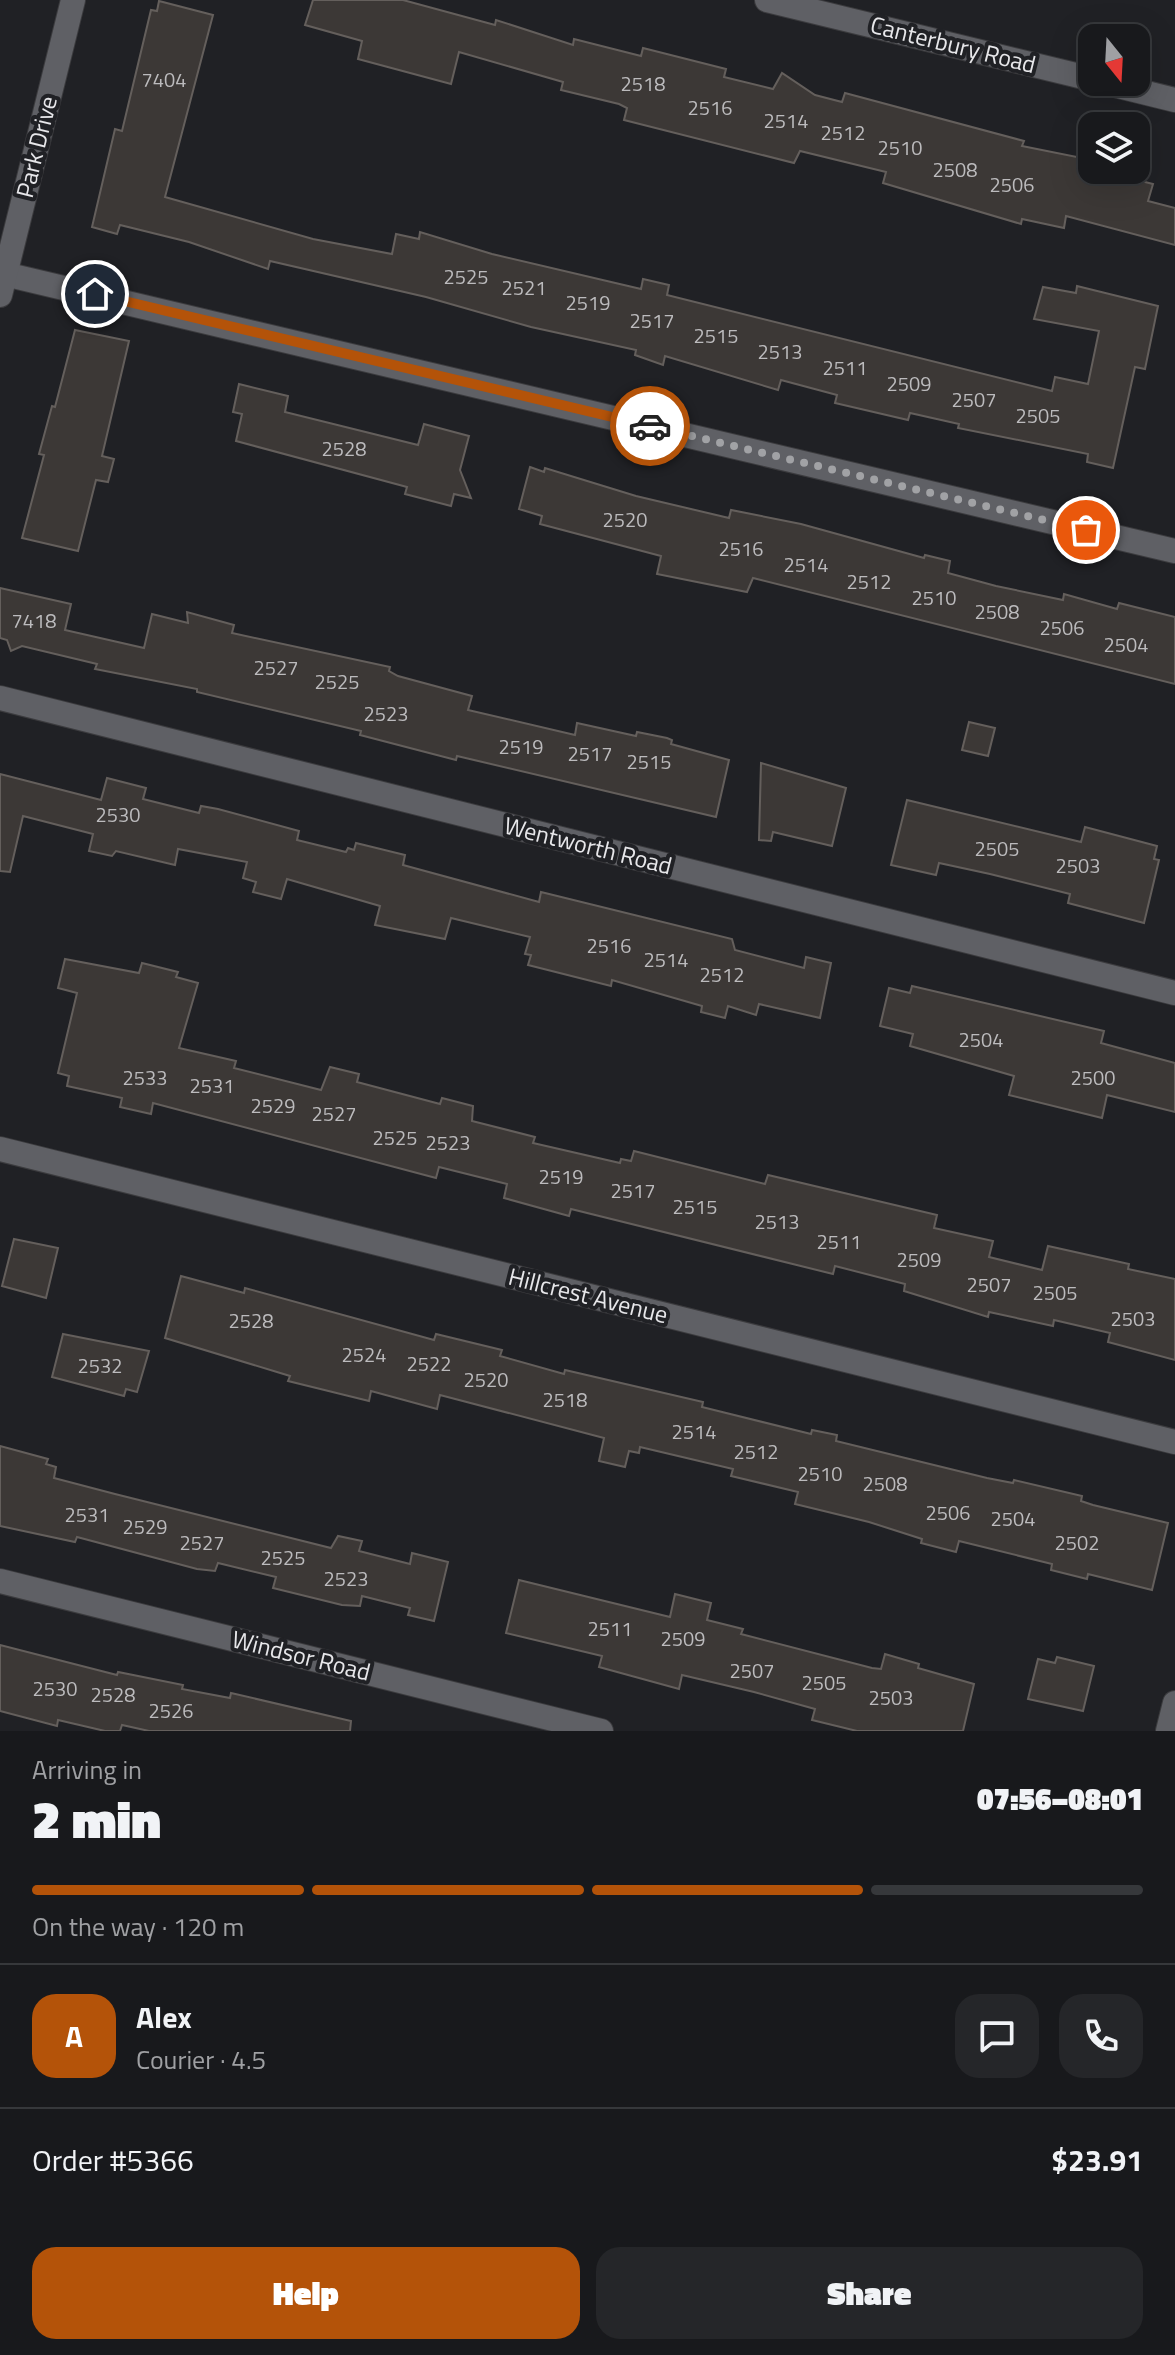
<!DOCTYPE html>
<html lang="en">
<head>
<meta charset="utf-8">
<style>
	body { margin:0; font-family:"Titillium Web",sans-serif; background:#252629; color:#f1f3f6; height:100vh; display:flex; flex-direction:column; font-size:30px; white-space:nowrap }
	* { box-sizing:border-box; margin:0 }
	p { font-size:26px; color:#9fa0a3 }
	.icon { flex:none; width:44px; height:44px; fill:none; stroke:currentColor; stroke-width:2; stroke-linecap:round; stroke-linejoin:round }
	.map { position:relative; height:1731px; overflow:hidden }
	.side { display:flex; flex-direction:column; background:#18191c; flex:1 }
	.side>* { flex:none }
	.needle { width:52px; rotate:162deg }
	.buttons { position:absolute; left:1078px; top:24px; display:grid; gap:16px }
	.buttons a { display:grid; place-items:center; width:72px; height:72px; border-radius:16px; background:#18191c; box-shadow:0 8px 32px #0002,0 0 0 2px #36383b; font-size:40px }
	.pin { position:absolute; display:grid; place-items:center; width:68px; height:68px; color:#fff; margin:-34px; border:4px solid #fff; border-radius:50%; box-shadow:0 2px 8px #0007 }
	.courier { position:absolute; display:grid; place-items:center; width:80px; height:80px; margin:-40px; border:6px solid #b45309; border-radius:50%; background:#fff; color:#222; box-shadow:0 2px 10px #0007 }
	.headline em { font-style:normal; font-weight:800 }
	.headline div { display:flex; flex-direction:column-reverse }
	.headline { display:flex; align-items:center; justify-content:space-between; height:136px; padding:0 32px }
	h1 { font-size:52px; font-weight:800; line-height:60px }
	.bar { display:grid; grid-template-columns:repeat(4,1fr); gap:12px 8px; align-content:center; height:96px; padding:0 32px }
	.bar i { height:10px; border-radius:6px; background:#36383b }
	.bar .on { background:#b45309 }
	.bar p { grid-column:span 4 }
	.line { display:flex; align-items:center; gap:20px; padding:0 32px; border-top:2px solid #36383b }
	.line div { flex:1 }
	.round { display:grid; place-items:center; flex:none; width:84px; height:84px; border-radius:24px; background:#252629 }
	.button { display:flex; gap:16px; margin-top:auto; padding:16px 32px }
	.button a { flex:1; height:92px; border-radius:24px; background:#b45309; color:#fff; font-size:32px; font-weight:800; line-height:92px; text-align:center }
	.button a+a { background:#252629; color:#f1f3f6 }
	.map>svg:first-child { display:block }
	.building { fill:#3c3836; stroke:#645f5c; stroke-width:2 }
	.lines { fill:none; stroke-linecap:round; stroke-linejoin:round }
	.street-casing { stroke:#3b3b3e; stroke-width:26 }
	.street { stroke:#5f6065; stroke-width:24 }
	.done { stroke:#a1a2a5; stroke-width:8; stroke-dasharray:0 14.4 }
	.route { stroke:#b45309; stroke-width:10 }
	.labels { text-anchor:middle; stroke-width:8; stroke-linejoin:round; paint-order:stroke }
	.number-label { font-size:20px; fill:#bcbbbd }
	.street-label { font-size:24px; fill:#e7e7ea; stroke:#202125 }
</style>
</head>
<body>
<div class="map">
<svg width="1175" height="1731" viewBox="0 0 1175 1731">
	<rect width="100%" height="100%" fill="#202125"/>
	<g class="building">
		<path d="M313 0H403L495 25 496 20 573 45 574 39 641 56 643 48 726 69 724 77 773 89 782 73 815 95 842 102 845 93 1024 141 1022 146 1092 160V170L1139 169 1137 180 1153 184 1148 201 1175 208V245L1066 216 1064 228 1022 219 1021 224 883 183 886 172 800 151 794 163 624 120 627 108 619 104 561 90 563 82 459 52 451 84 358 59 362 41 305 25Z"/>
		<path d="M159 1 213 15 165 197 313 239 392 254 396 234 419 239 420 232 492 254 641 289 643 279 669 285 667 295 1052 391 1055 377 1088 384 1099 331 1034 319 1043 287 1076 293 1077 286 1158 306 1145 369 1135 367 1113 468 1087 462 1088 454 958 428 959 424 910 413 908 420 835 403 837 395 781 380 778 390 665 356 663 365 635 355 636 350 531 327 426 297 270 261 268 269 189 242 120 225 117 234 92 227 115 129 122 131 151 10 157 11Z"/>
		<path d="M75 330 129 341 102 456 114 459 108 482 96 480 78 551 22 538 44 455 39 454 52 406 55 407Z"/>
		<path d="M239 384 288 396 285 412 418 445 424 424 469 436 460 470 471 498 454 494 451 506 405 494 407 487 236 441 242 414 233 412Z"/>
		<path d="M530 467 544 472 545 468 636 496 729 518 731 510 801 524 924 558 925 555 950 561 948 573 996 586 1063 600 1064 594 1117 609 1119 603 1175 617V684L753 578 747 592 657 574 661 556 540 524 542 516 519 509Z"/>
		<path d="M0 588 71 604 65 630 144 648 152 614 188 623 187 612 234 625 232 633 390 667 389 671 398 676 472 696 468 710 575 735 577 723 636 736 637 732 667 738 672 740 671 744 729 760 716 817 457 756 456 760 360 735 361 731 197 692V689L95 669 97 664 22 646 11 651 7 640 0 638Z"/>
		<path d="M969 722 995 728 988 756 962 750Z"/>
		<path d="M761 763 846 788 832 846 773 832 771 841 759 840Z"/>
		<path d="M0 774 101 800 107 778 146 788 143 799 199 813 201 806 218 809 299 831 297 840 346 852 348 848 354 850 356 843 405 855 403 865 539 902 541 892 732 939 735 950 804 968 806 957 831 963 820 1018 759 1004 756 1015 728 1006 725 1018 701 1012 702 1006 612 980 611 986 528 965 531 955 525 954 530 937 451 918 445 939 375 925 380 906 287 879 281 899 253 892 256 882 243 878 247 862 178 849 175 865 116 851 112 856 89 851 93 834 23 816 10 872 0 871Z"/>
		<path d="M907 800 1081 842 1085 827 1157 846 1154 859 1159 860 1144 923 1068 903 1070 894 990 874 939 863 936 875 891 865Z"/>
		<path d="M65 959 139 973 142 963 178 972 176 977 198 983 179 1048 236 1061 234 1068 321 1090 330 1067 359 1074 357 1082 440 1104 442 1098 473 1106 472 1121 535 1137 533 1143 620 1163 621 1159 631 1161 634 1151 765 1184 768 1175 937 1215 934 1228 993 1241 989 1257 1042 1270 1048 1246 1129 1264 1128 1269 1175 1279V1360L1108 1342 1110 1333 1054 1320 1053 1326 989 1312 988 1317 904 1291 905 1284 835 1266 833 1274 571 1209 569 1216 504 1198 507 1184 439 1167 436 1178 153 1103 151 1114 120 1107 122 1098 67 1086 69 1076 58 1073 77 993 58 988Z"/>
		<path d="M912 986 1104 1031 1101 1043 1175 1063V1112L1107 1095 1102 1118 1009 1095 1014 1076 910 1046 913 1034 880 1026 889 988 910 993Z"/>
		<path d="M14 1239 58 1248 46 1298 2 1286Z"/>
		<path d="M181 1276 244 1293 245 1288 434 1340 436 1334 502 1350 500 1356 564 1374 565 1370 703 1402 702 1407 811 1434 812 1430 837 1435 836 1441 987 1478 1013 1483 1014 1480 1082 1496 1081 1501 1093 1505 1168 1523 1152 1590 1088 1574 1087 1579 1051 1570 1052 1564 959 1541 956 1552 921 1543 922 1539 869 1522 795 1504 798 1492 731 1476 733 1469 640 1447 639 1453 629 1451 625 1467 599 1461 604 1438 440 1395 437 1409 371 1391 369 1401 288 1381 290 1376 165 1338Z"/>
		<path d="M63 1334 149 1351 137 1392 126 1389 124 1396 52 1377Z"/>
		<path d="M0 1446 48 1459 46 1464 56 1467 54 1478 115 1494 331 1548 338 1536 362 1541 359 1551 410 1564 412 1553 448 1562 434 1621 408 1615 410 1608 362 1596 360 1606 342 1605 273 1588 276 1577 218 1563 215 1571 197 1569 77 1537 75 1542 0 1526Z"/>
		<path d="M519 1580 670 1617 675 1594 711 1603 707 1620 743 1629 741 1634 872 1668 881 1669 885 1654 919 1664 918 1668 974 1684 963 1731H857L812 1720 815 1709 754 1692 682 1675 679 1689 599 1667 602 1656 506 1633Z"/>
		<path d="M0 1645 117 1675 118 1672 183 1685 182 1689 230 1698 231 1693 351 1721 350 1731H149L122 1725 120 1731H105L58 1720 57 1726 0 1711Z"/>
		<path d="M1057 1657 1094 1666 1083 1711 1028 1699 1038 1659 1055 1663Z"/>
	</g>
	<g class="lines">
		<defs>
			<g id="street">
				<path d="M767 0 1092 79"/>
				<path d="M1102 82 1175 100"/>
				<path d="M0 273 1175 551"/>
				<path d="M0 295 73 0"/>
				<path d="M0 698 1175 993"/>
				<path d="M0 1149 1175 1442"/>
				<path d="M0 1581 601 1731"/>
				<path d="M1168 1731 1175 1703"/>
			</g>
		</defs>
		<use href="#street" class="street-casing"/>
		<use href="#street" class="street"/>
	</g>
	<g class="lines">
		<path class="done" d="M650 426 1086 530"/>
		<path class="route" d="M95 294 650 426"/>
	</g>
	<g class="labels">
		<g class="number-label">
			<text x="164" y="87">7404</text>
			<text x="643" y="91">2518</text>
			<text x="710" y="115">2516</text>
			<text x="786" y="128">2514</text>
			<text x="843" y="140">2512</text>
			<text x="900" y="155">2510</text>
			<text x="955" y="177">2508</text>
			<text x="1012" y="192">2506</text>
			<text x="466" y="284">2525</text>
			<text x="524" y="295">2521</text>
			<text x="588" y="310">2519</text>
			<text x="652" y="328">2517</text>
			<text x="716" y="343">2515</text>
			<text x="780" y="359">2513</text>
			<text x="845" y="375">2511</text>
			<text x="909" y="391">2509</text>
			<text x="974" y="407">2507</text>
			<text x="1038" y="423">2505</text>
			<text x="344" y="456">2528</text>
			<text x="625" y="527">2520</text>
			<text x="741" y="556">2516</text>
			<text x="806" y="572">2514</text>
			<text x="869" y="589">2512</text>
			<text x="934" y="605">2510</text>
			<text x="997" y="619">2508</text>
			<text x="34" y="628">7418</text>
			<text x="1062" y="635">2506</text>
			<text x="1126" y="652">2504</text>
			<text x="276" y="675">2527</text>
			<text x="337" y="689">2525</text>
			<text x="386" y="721">2523</text>
			<text x="521" y="754">2519</text>
			<text x="590" y="761">2517</text>
			<text x="649" y="769">2515</text>
			<text x="118" y="822">2530</text>
			<text x="997" y="856">2505</text>
			<text x="1078" y="873">2503</text>
			<text x="609" y="953">2516</text>
			<text x="666" y="967">2514</text>
			<text x="722" y="982">2512</text>
			<text x="981" y="1047">2504</text>
			<text x="145" y="1085">2533</text>
			<text x="1093" y="1085">2500</text>
			<text x="212" y="1093">2531</text>
			<text x="273" y="1113">2529</text>
			<text x="334" y="1121">2527</text>
			<text x="395" y="1145">2525</text>
			<text x="448" y="1150">2523</text>
			<text x="561" y="1184">2519</text>
			<text x="633" y="1198">2517</text>
			<text x="695" y="1214">2515</text>
			<text x="777" y="1229">2513</text>
			<text x="839" y="1249">2511</text>
			<text x="919" y="1267">2509</text>
			<text x="989" y="1292">2507</text>
			<text x="1055" y="1300">2505</text>
			<text x="1133" y="1326">2503</text>
			<text x="251" y="1328">2528</text>
			<text x="364" y="1362">2524</text>
			<text x="429" y="1371">2522</text>
			<text x="100" y="1373">2532</text>
			<text x="486" y="1387">2520</text>
			<text x="565" y="1407">2518</text>
			<text x="694" y="1439">2514</text>
			<text x="756" y="1459">2512</text>
			<text x="820" y="1481">2510</text>
			<text x="885" y="1491">2508</text>
			<text x="948" y="1520">2506</text>
			<text x="87" y="1522">2531</text>
			<text x="1013" y="1526">2504</text>
			<text x="145" y="1534">2529</text>
			<text x="202" y="1550">2527</text>
			<text x="1077" y="1550">2502</text>
			<text x="283" y="1565">2525</text>
			<text x="346" y="1586">2523</text>
			<text x="610" y="1636">2511</text>
			<text x="683" y="1646">2509</text>
			<text x="752" y="1678">2507</text>
			<text x="824" y="1690">2505</text>
			<text x="55" y="1696">2530</text>
			<text x="113" y="1702">2528</text>
			<text x="891" y="1705">2503</text>
			<text x="171" y="1718">2526</text>
		</g>
		<g class="street-label">
			<text transform="translate(953 45) rotate(14)" y="8">Canterbury Road</text>
			<text transform="translate(37 147) rotate(-76)" y="8">Park Drive</text>
			<text transform="translate(588 846) rotate(14)" y="8">Wentworth Road</text>
			<text transform="translate(588 1296) rotate(14)" y="8">Hillcrest Avenue</text>
			<text transform="translate(301 1656) rotate(14)" y="8">Windsor Road</text>
		</g>
	</g>
</svg>
<div class="buttons">
<a><svg class="needle" viewBox="-14 -14 28 28"><path d="M0-13l5 13h-10z" fill="#e53935"/><path d="M0 13l5-13h-10z" fill="#9fa0a3"/></svg></a>
<a><svg class="icon" aria-label="layers" viewBox="0 0 24 24"><path d="M12 4l9 5-9 5-9-5zM3 14l9 5 9-5"/></svg></a>
</div>
<div class="pin" style="left:1086px;top:530px;background:#ea580c"><svg class="icon" aria-label="bag" viewBox="0 0 24 24"><path d="M5 8h14l-1 12H6zM9 8a3 3 0 0 1 6 0"/></svg></div>
<div class="pin" style="left:95px;top:294px;background:#1f2937"><svg class="icon" aria-label="home" viewBox="0 0 24 24"><path d="M3 11l9-7 9 7M6 9v11h12V9"/></svg></div>
<div class="courier" style="left:650px;top:426px"><svg class="icon" aria-label="car" viewBox="0 0 24 24"><path d="M5 17H2v-5l4-1 3-4h7l3 4 3 1v5h-3M9 17h6M6 11h13"/><circle cx="7" cy="17" r="2"/><circle cx="17" cy="17" r="2"/></svg></div>
</div>
<section class="side">
<div class="headline"><div><h1>2 min</h1><p>Arriving in</p></div><em>07:56–08:01</em></div>
<div class="bar"><i class="on"></i><i class="on"></i><i class="on"></i><i></i><p>On the way · 120 m</p></div>
<div class="line" style="height:144px"><b class="round" style="background:#b45309;color:#fff">A</b><div><b>Alex</b><p>Courier · 4.5</p></div><a class="round"><svg class="icon" aria-label="chat" viewBox="0 0 24 24"><path d="M4 5h16v11H9l-5 4z"/></svg></a><a class="round"><svg class="icon" aria-label="phone" viewBox="0 0 24 24"><path d="M5 4h4l2 5-3 2q2 4 5 5l2-3 5 2v4C11 20 4 13 5 4z"/></svg></a></div>
<div class="line" style="height:104px"><div>Order #5366</div><b>$23.91</b></div>
<div class="button"><a>Help</a><a>Share</a></div>
</section>
</body>
</html>
